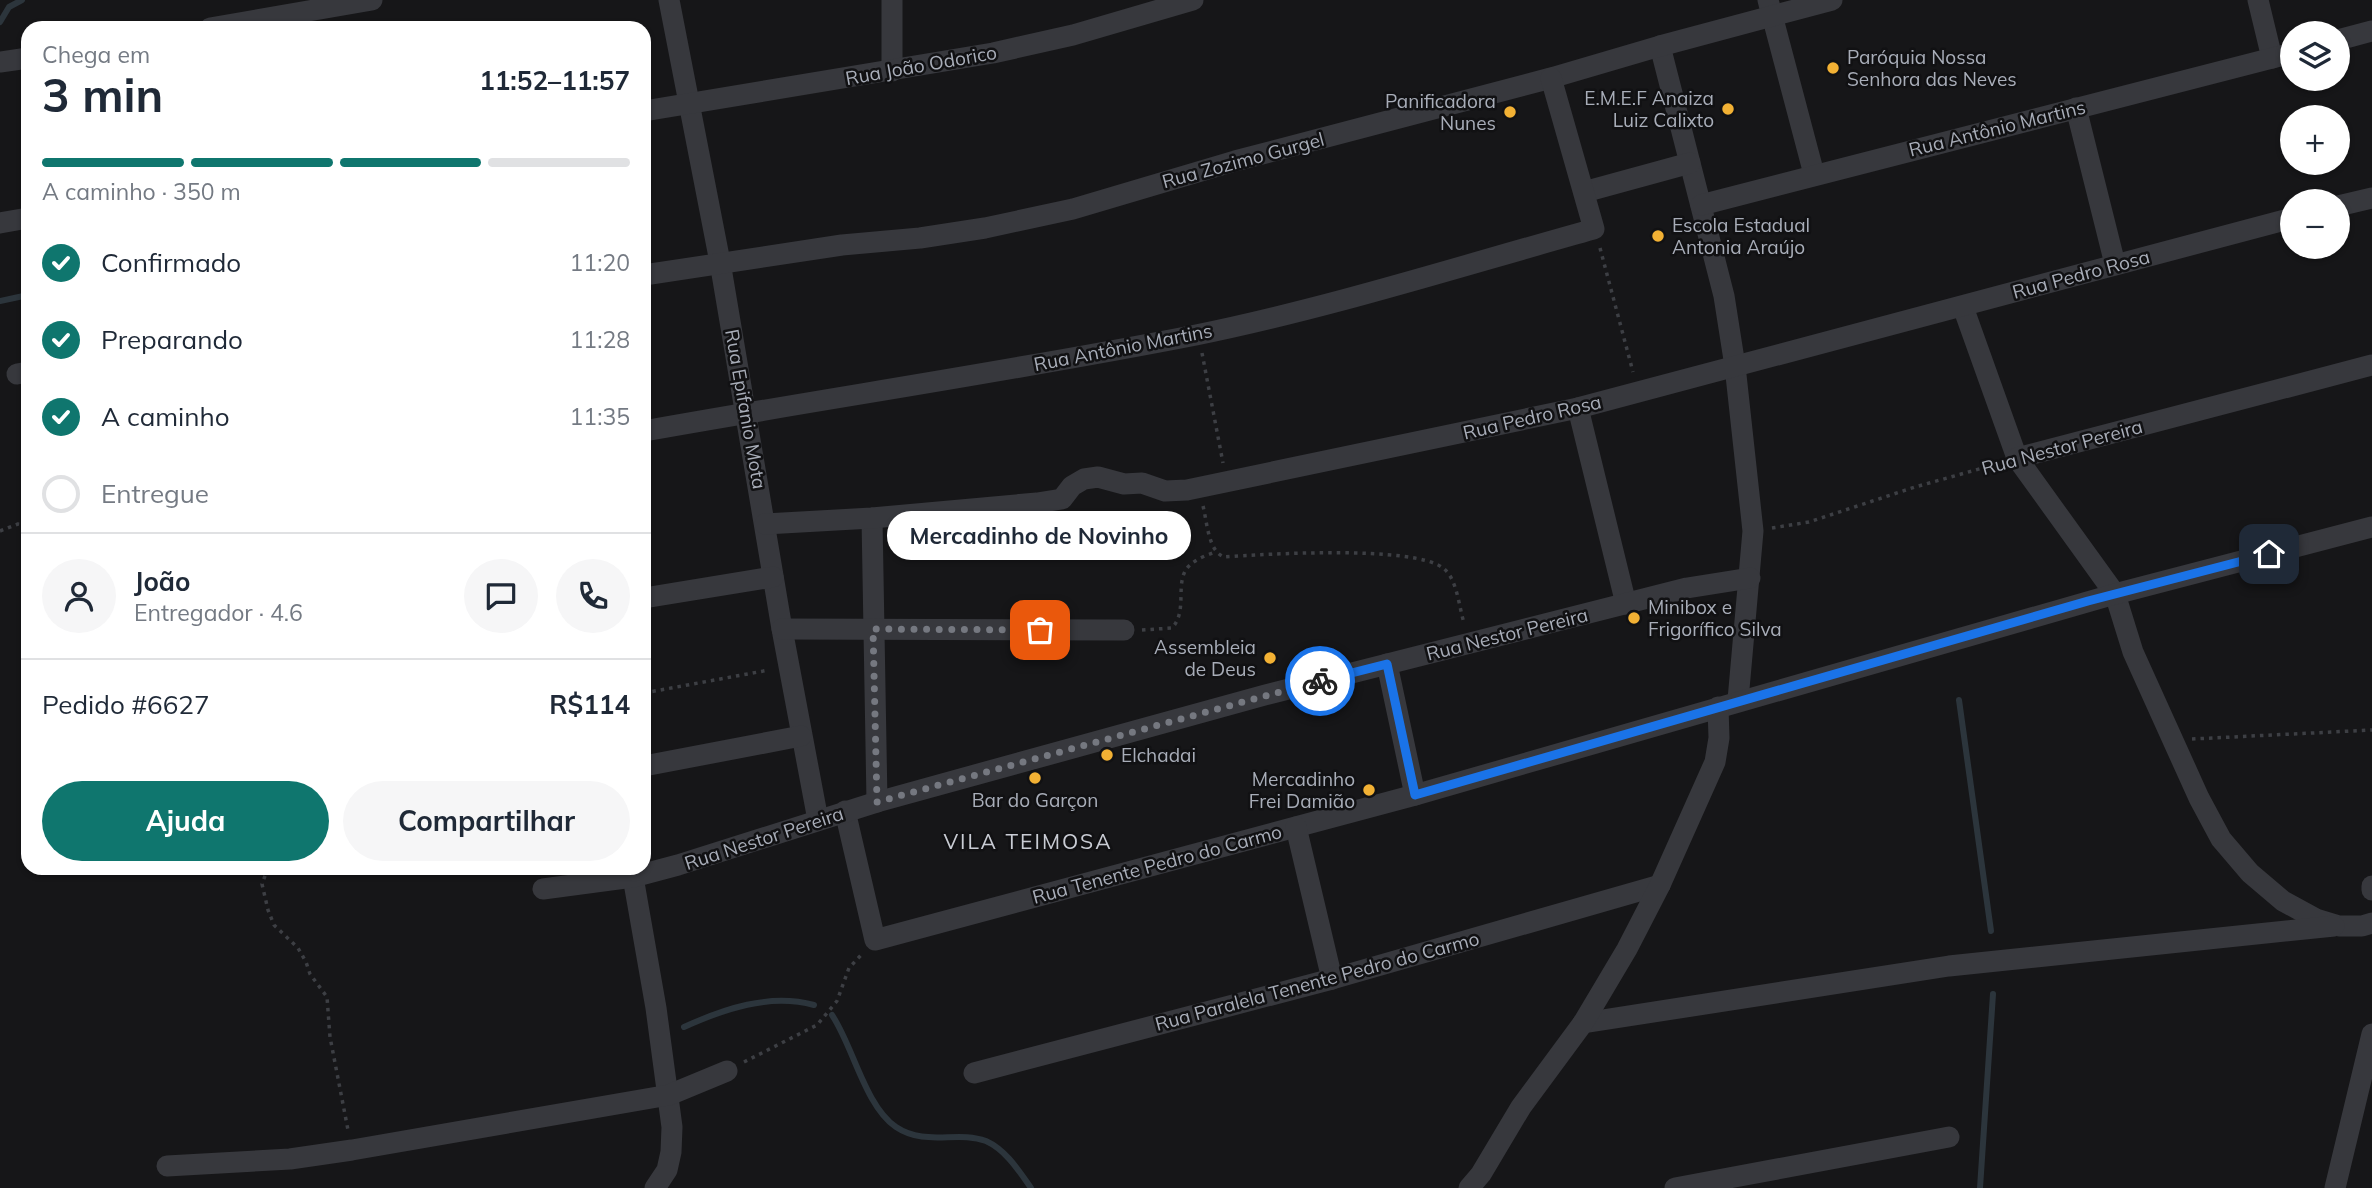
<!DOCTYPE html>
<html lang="pt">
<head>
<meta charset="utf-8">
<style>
	body { margin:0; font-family:Mulish,sans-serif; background:#f6f6f7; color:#1f2937; height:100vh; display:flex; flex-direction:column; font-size:26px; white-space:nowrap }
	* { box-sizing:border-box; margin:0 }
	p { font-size:23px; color:#747a83 }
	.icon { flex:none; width:38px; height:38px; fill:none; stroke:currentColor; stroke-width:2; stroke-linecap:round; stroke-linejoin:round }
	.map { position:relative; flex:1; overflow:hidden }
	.details { position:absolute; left:21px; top:21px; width:630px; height:854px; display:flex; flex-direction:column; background:#fff; border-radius:21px; box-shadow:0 2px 5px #0004 }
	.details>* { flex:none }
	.tools { position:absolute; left:2280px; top:21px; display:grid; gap:14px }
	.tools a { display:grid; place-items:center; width:70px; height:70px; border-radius:50%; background:#fff; box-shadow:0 2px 5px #0004; font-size:35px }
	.pin { position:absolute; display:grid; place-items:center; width:60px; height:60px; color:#fff; margin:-30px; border-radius:14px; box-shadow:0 4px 10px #0006 }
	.courier { position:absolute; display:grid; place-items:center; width:70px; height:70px; margin:-35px; border:5px solid #1a73e8; border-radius:50%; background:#fff; color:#222; box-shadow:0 2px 9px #0007 }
	.bubble { position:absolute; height:49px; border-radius:24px; background:#fff; box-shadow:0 2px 5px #0004; font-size:23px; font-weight:700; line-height:49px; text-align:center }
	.overview em { font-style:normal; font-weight:700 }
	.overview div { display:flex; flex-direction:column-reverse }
	.overview { display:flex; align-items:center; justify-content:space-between; height:119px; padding:0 21px }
	h1 { font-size:46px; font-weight:700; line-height:52px }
	.bar { display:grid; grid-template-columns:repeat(4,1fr); gap:10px 7px; align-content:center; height:84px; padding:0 21px }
	.bar i { height:9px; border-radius:5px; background:#e0e1e3 }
	.bar .on { background:#0f766e }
	.bar p { grid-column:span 4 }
	.line { display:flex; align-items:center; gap:18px; padding:0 21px; border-top:2px solid #e0e1e3 }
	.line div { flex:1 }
	.round { display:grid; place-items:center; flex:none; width:74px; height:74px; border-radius:37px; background:#f6f6f7 }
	ol { padding:0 21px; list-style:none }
	li { display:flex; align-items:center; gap:21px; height:77px }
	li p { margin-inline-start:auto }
	li .icon { padding:7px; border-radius:50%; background:#0f766e; color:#fff; stroke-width:4 }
	li:last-child { color:#747a83 }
	li i { width:38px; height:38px; border:4px solid #e0e1e3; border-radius:50% }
	.button { display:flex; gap:14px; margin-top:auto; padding:14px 21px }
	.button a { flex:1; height:80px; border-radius:42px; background:#0f766e; color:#fff; font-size:28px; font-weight:700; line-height:80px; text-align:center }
	.button a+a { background:#f6f6f7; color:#1f2937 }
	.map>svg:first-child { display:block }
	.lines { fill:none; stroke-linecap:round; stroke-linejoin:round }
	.stream { stroke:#2c353c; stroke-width:6 }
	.path { stroke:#3d3f44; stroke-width:3.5; stroke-dasharray:3.5 5; stroke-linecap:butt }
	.minor { stroke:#37383d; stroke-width:21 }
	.done { stroke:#757880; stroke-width:7; stroke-dasharray:0 12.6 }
	.route { stroke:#1a73e8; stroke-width:9 }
	.poi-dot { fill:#f2b134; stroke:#111113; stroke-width:2.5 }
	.labels { text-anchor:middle; stroke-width:5; stroke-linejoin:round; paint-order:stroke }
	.poi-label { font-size:19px; fill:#a8adb8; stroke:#111113; text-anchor:start }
	.street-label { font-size:19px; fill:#a8adb8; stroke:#111113 }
	.neighbourhood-label { font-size:21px; letter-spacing:2px; fill:#c9ccd4; stroke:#111113 }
</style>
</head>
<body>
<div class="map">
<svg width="2372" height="1188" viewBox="0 0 2372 1188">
	<rect width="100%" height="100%" fill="#161618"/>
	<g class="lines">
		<g class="stream">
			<path d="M0 22 9 7 22 0"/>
			<path d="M0 301 28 295"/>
			<path d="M1959 700 1991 931"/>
			<path d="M832 1015C853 1046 865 1106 896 1127 926 1147 957 1130 986 1141 1006 1150 1019 1171 1031 1188"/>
			<path d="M684 1027C724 1009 769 993 814 1005"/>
			<path d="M1980 1188 1993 994"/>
		</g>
		<g class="path">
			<path d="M1600 248 1633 372"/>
			<path d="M1202 353 1223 463"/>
			<path d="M1203 506C1207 521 1208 551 1224 557 1265 554 1414 545 1443 568 1457 578 1459 607 1464 623"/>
			<path d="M1772 528 1809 522 1915 487 1997 464"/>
			<path d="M0 531 18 524 28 525"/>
			<path d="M1142 630 1172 628C1189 610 1173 580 1190 565 1196 559 1207 555 1215 552"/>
			<path d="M644 693 769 670"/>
			<path d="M2192 739 2372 730"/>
			<path d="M268 868 262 884 268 910 274 925 298 948 306 962 310 974 327 997 330 1037 348 1130"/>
			<path d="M744 1062 817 1025 837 1001 849 968 862 954"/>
		</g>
		<g class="minor">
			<path d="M669 0 720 262 782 629 818 820"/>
			<path d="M892 0V71"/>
			<path d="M1768 0 1814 174"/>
			<path d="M2258 0 2272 58"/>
			<path d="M210 28 372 0"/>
			<path d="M2338 40 2372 31"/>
			<path d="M1660 46 1724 296 1735 366 1753 531 1738 700"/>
			<path d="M0 62 28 58"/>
			<path d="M2076 108 2115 264"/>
			<path d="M644 111 993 53 1073 35 1193 0"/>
			<path d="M1584 192 1690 163"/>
			<path d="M1701 205 2292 53"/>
			<path d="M2338 206 2372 198"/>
			<path d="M0 223 28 218"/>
			<path d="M644 275 842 245 920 238 985 228 1073 209 1235 161 1551 78 1660 46 1832 0"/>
			<path d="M1963 307 2017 458 2115 594 2133 652 2199 798 2221 839 2250 873 2283 901 2316 919 2339 926H2362L2372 923"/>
			<path d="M17 374 28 372"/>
			<path d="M1578 408 1626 604"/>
			<path d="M644 431C828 398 1013 371 1196 335 1329 308 1464 265 1594 229L1551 78"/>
			<path d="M2017 458 2372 365"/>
			<path d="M872 518 877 802"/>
			<path d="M765 524 872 518 1037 503 1062 499 1072 486 1084 479 1098 477 1124 484 1142 483 1165 491 1187 490 1578 408 2292 218"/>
			<path d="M644 598 773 577"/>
			<path d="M782 629 1124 630"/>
			<path d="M1387 664 1415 795"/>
			<path d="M644 766 801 736"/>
			<path d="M845 811 875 940 1415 795 2115 594 2372 527"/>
			<path d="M1296 827 1332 979"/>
			<path d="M633 877 656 1008 672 1127 671 1152 667 1170 655 1188"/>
			<path d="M2372 886V890"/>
			<path d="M543 889 633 877 678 865 877 802 1265 695 1687 588 1750 578"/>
			<path d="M1583 1023 1949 966 2334 926"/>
			<path d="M974 1073 1332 979 1660 885"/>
			<path d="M167 1166 290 1159 352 1150 669 1095 727 1071"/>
			<path d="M1469 1188 1481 1174 1521 1107 1583 1023 1627 949 1660 885 1715 762 1719 738 1718 707"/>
			<path d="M1675 1188 1949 1137"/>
			<path d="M2335 1188 2372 1034"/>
		</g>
	</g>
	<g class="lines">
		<path class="done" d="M1040 630 873 629 877 802 1320 681"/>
		<path class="route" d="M1320 681 1387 664 1415 795 2088 601 2269 554"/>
	</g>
	<g class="poi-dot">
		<circle cx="1833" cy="68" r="7"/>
		<circle cx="1728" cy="109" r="7"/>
		<circle cx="1510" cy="112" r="7"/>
		<circle cx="1658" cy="236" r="7"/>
		<circle cx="1634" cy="618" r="7"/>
		<circle cx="1270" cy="658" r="7"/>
		<circle cx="1107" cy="755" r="7"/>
		<circle cx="1035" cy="778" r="7"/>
		<circle cx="1369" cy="790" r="7"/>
	</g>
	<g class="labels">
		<g class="poi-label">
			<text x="1847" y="64">Paróquia Nossa<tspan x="1847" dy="22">Senhora das Neves</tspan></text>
			<text x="1714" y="105" text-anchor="end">E.M.E.F Anaiza<tspan x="1714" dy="22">Luiz Calixto</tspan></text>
			<text x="1496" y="108" text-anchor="end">Panificadora<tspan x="1496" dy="22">Nunes</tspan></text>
			<text x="1672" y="232">Escola Estadual<tspan x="1672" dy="22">Antonia Araújo</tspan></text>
			<text x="1648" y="614">Minibox e<tspan x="1648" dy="22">Frigorífico Silva</tspan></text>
			<text x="1256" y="654" text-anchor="end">Assembleia<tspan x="1256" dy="22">de Deus</tspan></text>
			<text x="1121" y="762">Elchadai</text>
			<text x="1355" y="786" text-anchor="end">Mercadinho<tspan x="1355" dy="22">Frei Damião</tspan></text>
			<text x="1035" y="807" text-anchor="middle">Bar do Garçon</text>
		</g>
		<g class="street-label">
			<text transform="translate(921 65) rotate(-10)" y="7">Rua João Odorico</text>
			<text transform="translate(1997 128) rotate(-14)" y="7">Rua Antônio Martins</text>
			<text transform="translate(1243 160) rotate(-15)" y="7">Rua Zozimo Gurgel</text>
			<text transform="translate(2081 274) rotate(-15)" y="7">Rua Pedro Rosa</text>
			<text transform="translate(1123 347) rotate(-11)" y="7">Rua Antônio Martins</text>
			<text transform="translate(746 409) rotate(80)" y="7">Rua Epifanio Mota</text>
			<text transform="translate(1532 417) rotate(-13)" y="7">Rua Pedro Rosa</text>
			<text transform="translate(2062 447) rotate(-15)" y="7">Rua Nestor Pereira</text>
			<text transform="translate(1507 634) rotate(-14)" y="7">Rua Nestor Pereira</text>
			<text transform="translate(764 838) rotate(-18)" y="7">Rua Nestor Pereira</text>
			<text transform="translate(1157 864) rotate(-15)" y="7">Rua Tenente Pedro do Carmo</text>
			<text transform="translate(1317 981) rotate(-15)" y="7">Rua Paralela Tenente Pedro do Carmo</text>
		</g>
		<g class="neighbourhood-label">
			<text x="1028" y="849">VILA TEIMOSA</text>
		</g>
	</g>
</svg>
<div class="tools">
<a><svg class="icon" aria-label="layers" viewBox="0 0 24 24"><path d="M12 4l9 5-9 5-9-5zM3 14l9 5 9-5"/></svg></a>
<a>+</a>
<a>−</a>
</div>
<div class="pin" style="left:1040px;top:630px;background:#ea580c"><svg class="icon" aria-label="bag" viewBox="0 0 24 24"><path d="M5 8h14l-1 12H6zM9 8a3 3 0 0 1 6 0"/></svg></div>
<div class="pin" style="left:2269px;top:554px;background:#1f2937"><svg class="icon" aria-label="home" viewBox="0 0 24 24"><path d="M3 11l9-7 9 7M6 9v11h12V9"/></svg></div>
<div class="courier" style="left:1320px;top:681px"><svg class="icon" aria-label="bike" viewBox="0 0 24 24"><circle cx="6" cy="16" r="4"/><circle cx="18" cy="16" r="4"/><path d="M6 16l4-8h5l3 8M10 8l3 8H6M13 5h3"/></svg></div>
<div class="bubble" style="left:887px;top:511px;width:304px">Mercadinho de Novinho</div>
<section class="details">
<div class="overview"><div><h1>3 min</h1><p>Chega em</p></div><em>11:52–11:57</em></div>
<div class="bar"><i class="on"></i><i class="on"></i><i class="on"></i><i></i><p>A caminho · 350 m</p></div>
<ol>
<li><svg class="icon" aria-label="check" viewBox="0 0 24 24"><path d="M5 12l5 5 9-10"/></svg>Confirmado<p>11:20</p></li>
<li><svg class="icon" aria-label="check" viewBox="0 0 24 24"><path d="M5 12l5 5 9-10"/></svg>Preparando<p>11:28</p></li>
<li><svg class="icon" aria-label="check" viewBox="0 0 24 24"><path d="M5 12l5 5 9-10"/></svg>A caminho<p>11:35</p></li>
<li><i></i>Entregue</li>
</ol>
<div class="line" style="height:126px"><a class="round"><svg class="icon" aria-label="person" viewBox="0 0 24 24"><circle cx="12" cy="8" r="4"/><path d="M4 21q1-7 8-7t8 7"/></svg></a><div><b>João</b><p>Entregador · 4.6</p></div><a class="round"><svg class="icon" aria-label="chat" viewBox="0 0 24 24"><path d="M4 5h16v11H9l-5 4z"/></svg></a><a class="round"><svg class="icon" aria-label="phone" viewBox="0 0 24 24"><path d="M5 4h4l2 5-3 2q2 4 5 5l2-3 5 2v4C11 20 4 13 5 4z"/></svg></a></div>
<div class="line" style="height:91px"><div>Pedido #6627</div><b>R$114</b></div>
<div class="button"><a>Ajuda</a><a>Compartilhar</a></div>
</section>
</div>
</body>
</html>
